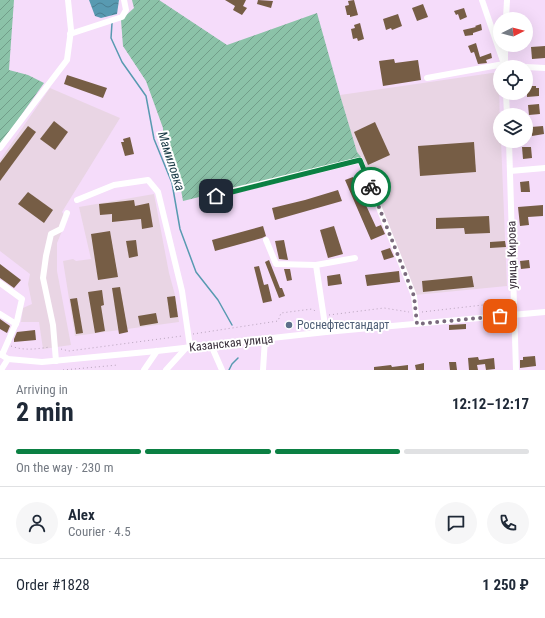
<!DOCTYPE html>
<html lang="en">
<head>
<meta charset="utf-8">
<style>
	body { margin:0; font-family:"Roboto Condensed",sans-serif; background:#f6f6f7; color:#1f2937; height:100vh; display:flex; flex-direction:column; font-size:15px; white-space:nowrap }
	* { box-sizing:border-box; margin:0 }
	p { font-size:13px; color:#747a83 }
	.icon { flex:none; width:22px; height:22px; fill:none; stroke:currentColor; stroke-width:2; stroke-linecap:round; stroke-linejoin:round }
	.map { position:relative; height:370px; overflow:hidden }
	.drawer { display:flex; flex-direction:column; background:#fff; flex:1 }
	.drawer>* { flex:none }
	.needle { width:26px; rotate:84deg }
	.controls { position:absolute; left:493px; top:12px; display:grid; gap:8px }
	.controls a { display:grid; place-items:center; width:40px; height:40px; border-radius:50%; background:#fff; box-shadow:0 4px 16px #0002; font-size:20px }
	.pin { position:absolute; display:grid; place-items:center; width:34px; height:34px; color:#fff; margin:-17px; border-radius:8px; box-shadow:0 2px 6px #0006 }
	.courier { position:absolute; display:grid; place-items:center; width:40px; height:40px; margin:-20px; border:3px solid #0b8043; border-radius:50%; background:#fff; color:#222; box-shadow:0 1px 5px #0007 }
	.headline em { font-style:normal; font-weight:700 }
	.headline div { display:flex; flex-direction:column-reverse }
	.headline { display:flex; align-items:center; justify-content:space-between; height:68px; padding:0 16px }
	h1 { font-size:26px; font-weight:700; line-height:30px }
	.bar { display:grid; grid-template-columns:repeat(4,1fr); gap:6px 4px; align-content:center; height:48px; padding:0 16px }
	.bar i { height:5px; border-radius:3px; background:#e0e1e3 }
	.bar .selected { background:#0b8043 }
	.bar p { grid-column:span 4 }
	.line { display:flex; align-items:center; gap:10px; padding:0 16px; border-top:1px solid #e0e1e3 }
	.line div { flex:1 }
	.round { display:grid; place-items:center; flex:none; width:42px; height:42px; border-radius:21px; background:#f6f6f7 }
	.map>svg:first-child { display:block }
	.industrial { fill:#e9d5e4 }
	.garden { fill:url(#garden-furrows) }
	.water { fill:url(#water-waves) }
	.lines { fill:none; stroke-linecap:round; stroke-linejoin:round }
	.stream { stroke:#589ab1; stroke-width:1.5 }
	.building { fill:#765d45 }
	.path { stroke:#b7a3bb; stroke-width:1; stroke-dasharray:1 3; stroke-linecap:butt }
	.minor { stroke:#fff; stroke-width:6 }
	.done { stroke:#7a6a7d; stroke-width:4; stroke-dasharray:0 7.2 }
	.route { stroke:#0b8043; stroke-width:5 }
	.service-dot { fill:#5c6f8a; stroke:#fff; stroke-width:1.5 }
	.labels { text-anchor:middle; stroke-width:4; stroke-linejoin:round; paint-order:stroke }
	.street-label { font-size:12px; fill:#372d39; stroke:#fff }
	.service-label { font-size:12px; fill:#4e5e75; stroke:#fff; text-anchor:start }
	.water-label { font-size:13px; font-style:italic; fill:#183944; stroke:#fff }
</style>
</head>
<body>
<div class="map">
<svg width="545" height="370" viewBox="0 0 545 370">
	<defs>
		<pattern id="garden-furrows" width="10" height="10" patternUnits="userSpaceOnUse"><rect width="10" height="10" fill="#8bc2a8"/><path d="M-1 1l2-2M0 10L10 0M9 11l2-2" fill="none" stroke="#729e8a"/></pattern>
		<pattern id="water-waves" width="16" height="10" patternUnits="userSpaceOnUse"><rect width="16" height="10" fill="#589ab1"/><path d="M0 5q4-4 8 0t8 0" fill="none" stroke="#4a7e91"/></pattern>
	</defs>
	<rect width="100%" height="100%" fill="#f5dcfa"/>
	<g class="industrial">
		<path d="M499 72 500 141H501L507 286 415 295 361 157 357 152 340 95Z"/>
		<path d="M50 88 120 118 62 212 67 219 57 243V271L71 345 43 349 39 322H21L23 308 32 304 28 284 30 274 0 251V160Z"/>
		<path d="M154 194 169 273 175 295 179 322 75 336 63 261 73 259 76 261 91 259 79 207Z"/>
	</g>
	<g class="garden">
		<path d="M0 0H14L9 70 28 75 44 83 0 145Z"/>
		<path d="M132 0H159L227 45 317 13 340 95 357 152 361 157 183 201 178 173 163 150V128L146 81 123 46 121 20 134 8Z"/>
	</g>
	<path class="water" d="M89 0H119L117 14 101 18 95 16Z"/>
	<g class="lines">
		<g class="stream">
			<path d="M112 23 111 38 122 62 146 96 154 139 172 183 180 229 196 272 218 300 232 325"/>
			<path d="M229 370 232 364 238 358"/>
		</g>
	</g>
	<g class="building">
		<path d="M225 0H246L243 6 247 8 242 15 233 10 235 6Z"/>
		<path d="M258 0 273 1 271 8 257 4Z"/>
		<path d="M354 0 358 15 350 17V15H347L345 6 349 5 348 1Z"/>
		<path d="M423 4 428 17 417 21 412 8Z"/>
		<path d="M464 8 467 17 460 20 458 14 456 15 454 11Z"/>
		<path d="M398 14 402 26 392 30 391 28 386 30 383 19Z"/>
		<path d="M360 23 364 39 358 41 357 38 353 39 351 29 355 28 354 25Z"/>
		<path d="M481 24 482 30 473 33V35L465 36 463 30 476 27 475 26Z"/>
		<path d="M476 43 480 57 491 53 492 58 486 60 487 63 478 64 474 52 471 53 468 46Z"/>
		<path d="M545 46V58L532 59 531 47Z"/>
		<path d="M394 59 395 63 418 60 421 80 383 86 379 61Z"/>
		<path d="M67 75 107 88 103 98 64 84Z"/>
		<path d="M530 86H536V88H539V96L527 97V88H530Z"/>
		<path d="M539 104 540 114 529 115 528 105Z"/>
		<path d="M54 121 68 132 55 150 40 139Z"/>
		<path d="M375 122 390 155 368 165 354 132Z"/>
		<path d="M28 126 36 132 0 181V163Z"/>
		<path d="M543 126 544 134 532 136 531 127Z"/>
		<path d="M130 137 134 154 125 156 121 142H124L123 139Z"/>
		<path d="M474 142 476 172 420 176 418 146Z"/>
		<path d="M522 147H531L532 158 523 159Z"/>
		<path d="M353 177 376 227 381 225 385 234 371 240 345 180Z"/>
		<path d="M529 181 530 192H521L520 182Z"/>
		<path d="M338 190 342 201 275 220 272 208 305 200Z"/>
		<path d="M28 192 53 210 44 223 18 204Z"/>
		<path d="M134 200 135 206 149 203 153 227 142 229 141 219 112 222V214L100 215 99 204Z"/>
		<path d="M543 205V216L528 217 529 225 520 226 518 207Z"/>
		<path d="M489 216 490 233 465 234 464 228 436 229V218Z"/>
		<path d="M263 226 266 236 262 238 215 251 212 240Z"/>
		<path d="M334 226 343 254 328 258 320 230Z"/>
		<path d="M110 231 118 277 98 280 91 234Z"/>
		<path d="M136 240 138 256 129 258 126 241Z"/>
		<path d="M284 240 288 260 279 259 275 241Z"/>
		<path d="M505 241 506 247 490 248V242Z"/>
		<path d="M390 248 394 257 384 260 381 251Z"/>
		<path d="M269 260 280 288H282L285 296 279 298 265 262Z"/>
		<path d="M529 260 530 268 521 269 520 261Z"/>
		<path d="M0 264 21 280 14 288 0 278Z"/>
		<path d="M259 266 264 285 268 284 272 301 263 303 254 267Z"/>
		<path d="M284 269H290L292 280 287 281Z"/>
		<path d="M399 271 400 282 367 286 365 275Z"/>
		<path d="M340 274 342 284 328 286 327 276Z"/>
		<path d="M472 276 474 287 423 292 422 281Z"/>
		<path d="M120 287 128 332 119 334 112 288Z"/>
		<path d="M102 290 104 305 101 306 105 331 95 333 88 292Z"/>
		<path d="M175 296 178 317 170 318 167 297Z"/>
		<path d="M77 298 83 333 76 334 70 299Z"/>
		<path d="M156 313 158 323 140 326 138 316Z"/>
		<path d="M0 319 10 326 7 333 0 329Z"/>
		<path d="M466 324V329L449 330V325Z"/>
		<path d="M35 330 36 340 14 342V339L17 332Z"/>
		<path d="M535 356 536 366 520 368V360H523V357Z"/>
		<path d="M478 357 479 360 494 358 495 369 486 370 485 364 477 365 478 370H469L468 358Z"/>
		<path d="M449 362H456L457 370H450Z"/>
		<path d="M424 363V370H416L415 365Z"/>
		<path d="M391 365 392 367 408 365V370H374V367Z"/>
	</g>
	<g class="lines">
		<g class="path">
			<path d="M422 312 509 302"/>
			<path d="M329 315 384 308 409 312"/>
			<path d="M193 334 278 321 281 313 312 309 317 312"/>
			<path d="M11 346C24 351 36 349 50 347"/>
			<path d="M61 349 69 351 182 336"/>
			<path d="M63 370 118 365"/>
		</g>
		<g class="minor">
			<path d="M482 0 505 67"/>
			<path d="M506 19 507 0"/>
			<path d="M70 34 122 17 126 10 124 0"/>
			<path d="M505 62V45"/>
			<path d="M505 66 522 67"/>
			<path d="M526 67 545 68"/>
			<path d="M427 78 504 64"/>
			<path d="M506 93 507 115"/>
			<path d="M509 141 516 370"/>
			<path d="M0 148 67 60 71 30 68 0"/>
			<path d="M510 171 545 168"/>
			<path d="M215 195 360 160 414 296 417 324"/>
			<path d="M77 200 114 185 148 180 158 192 182 291 190 347"/>
			<path d="M266 240 276 264 316 265"/>
			<path d="M0 283 22 299 17 321 2 355"/>
			<path d="M0 314 16 324"/>
			<path d="M326 332 316 265 355 258"/>
			<path d="M211 345 222 370"/>
			<path d="M0 354 8 359 42 362 157 351 326 332 545 312"/>
			<path d="M56 361 53 325 43 278 46 256 51 234 61 229 67 213"/>
			<path d="M1 370 8 359"/>
			<path d="M144 370 157 351"/>
			<path d="M166 370 186 348"/>
			<path d="M263 370 265 339"/>
		</g>
	</g>
	<g class="lines">
		<path class="done" d="M371 187 414 296 417 324 500 316"/>
		<path class="route" d="M216 196 360 160 371 187"/>
	</g>
	<circle class="service-dot" cx="289" cy="325" r="4"/>
	<g class="labels">
		<g class="street-label">
			<text transform="translate(512 255) rotate(-91)" y="4">улица Кирова</text>
			<text transform="translate(231 343) rotate(-6)" y="4">Казанская улица</text>
		</g>
		<g class="service-label">
			<text x="297" y="329">Роснефтестандарт</text>
		</g>
		<g class="water-label">
			<text transform="translate(172 161) rotate(72)" y="5">Мамиловка</text>
		</g>
	</g>
</svg>
<div class="controls">
<a><svg class="needle" viewBox="-14 -14 28 28"><path d="M0-13l5 13h-10z" fill="#e53935"/><path d="M0 13l5-13h-10z" fill="#747a83"/></svg></a>
<a><svg class="icon" aria-label="locate" viewBox="0 0 24 24"><circle cx="12" cy="12" r="6"/><path d="M12 2v4M12 18v4M2 12h4M18 12h4"/></svg></a>
<a><svg class="icon" aria-label="layers" viewBox="0 0 24 24"><path d="M12 4l9 5-9 5-9-5zM3 14l9 5 9-5"/></svg></a>
</div>
<div class="pin" style="left:500px;top:316px;background:#ea580c"><svg class="icon" aria-label="bag" viewBox="0 0 24 24"><path d="M5 8h14l-1 12H6zM9 8a3 3 0 0 1 6 0"/></svg></div>
<div class="pin" style="left:216px;top:196px;background:#1f2937"><svg class="icon" aria-label="home" viewBox="0 0 24 24"><path d="M3 11l9-7 9 7M6 9v11h12V9"/></svg></div>
<div class="courier" style="left:371px;top:187px"><svg class="icon" aria-label="bike" viewBox="0 0 24 24"><circle cx="6" cy="16" r="4"/><circle cx="18" cy="16" r="4"/><path d="M6 16l4-8h5l3 8M10 8l3 8H6M13 5h3"/></svg></div>
</div>
<section class="drawer">
<div class="headline"><div><h1>2 min</h1><p>Arriving in</p></div><em>12:12–12:17</em></div>
<div class="bar"><i class="selected"></i><i class="selected"></i><i class="selected"></i><i></i><p>On the way · 230 m</p></div>
<div class="line" style="height:72px"><a class="round"><svg class="icon" aria-label="person" viewBox="0 0 24 24"><circle cx="12" cy="8" r="4"/><path d="M4 21q1-7 8-7t8 7"/></svg></a><div><b>Alex</b><p>Courier · 4.5</p></div><a class="round"><svg class="icon" aria-label="chat" viewBox="0 0 24 24"><path d="M4 5h16v11H9l-5 4z"/></svg></a><a class="round"><svg class="icon" aria-label="phone" viewBox="0 0 24 24"><path d="M5 4h4l2 5-3 2q2 4 5 5l2-3 5 2v4C11 20 4 13 5 4z"/></svg></a></div>
<div class="line" style="height:52px"><div>Order #1828</div><b>1 250 ₽</b></div>
</section>
</body>
</html>
